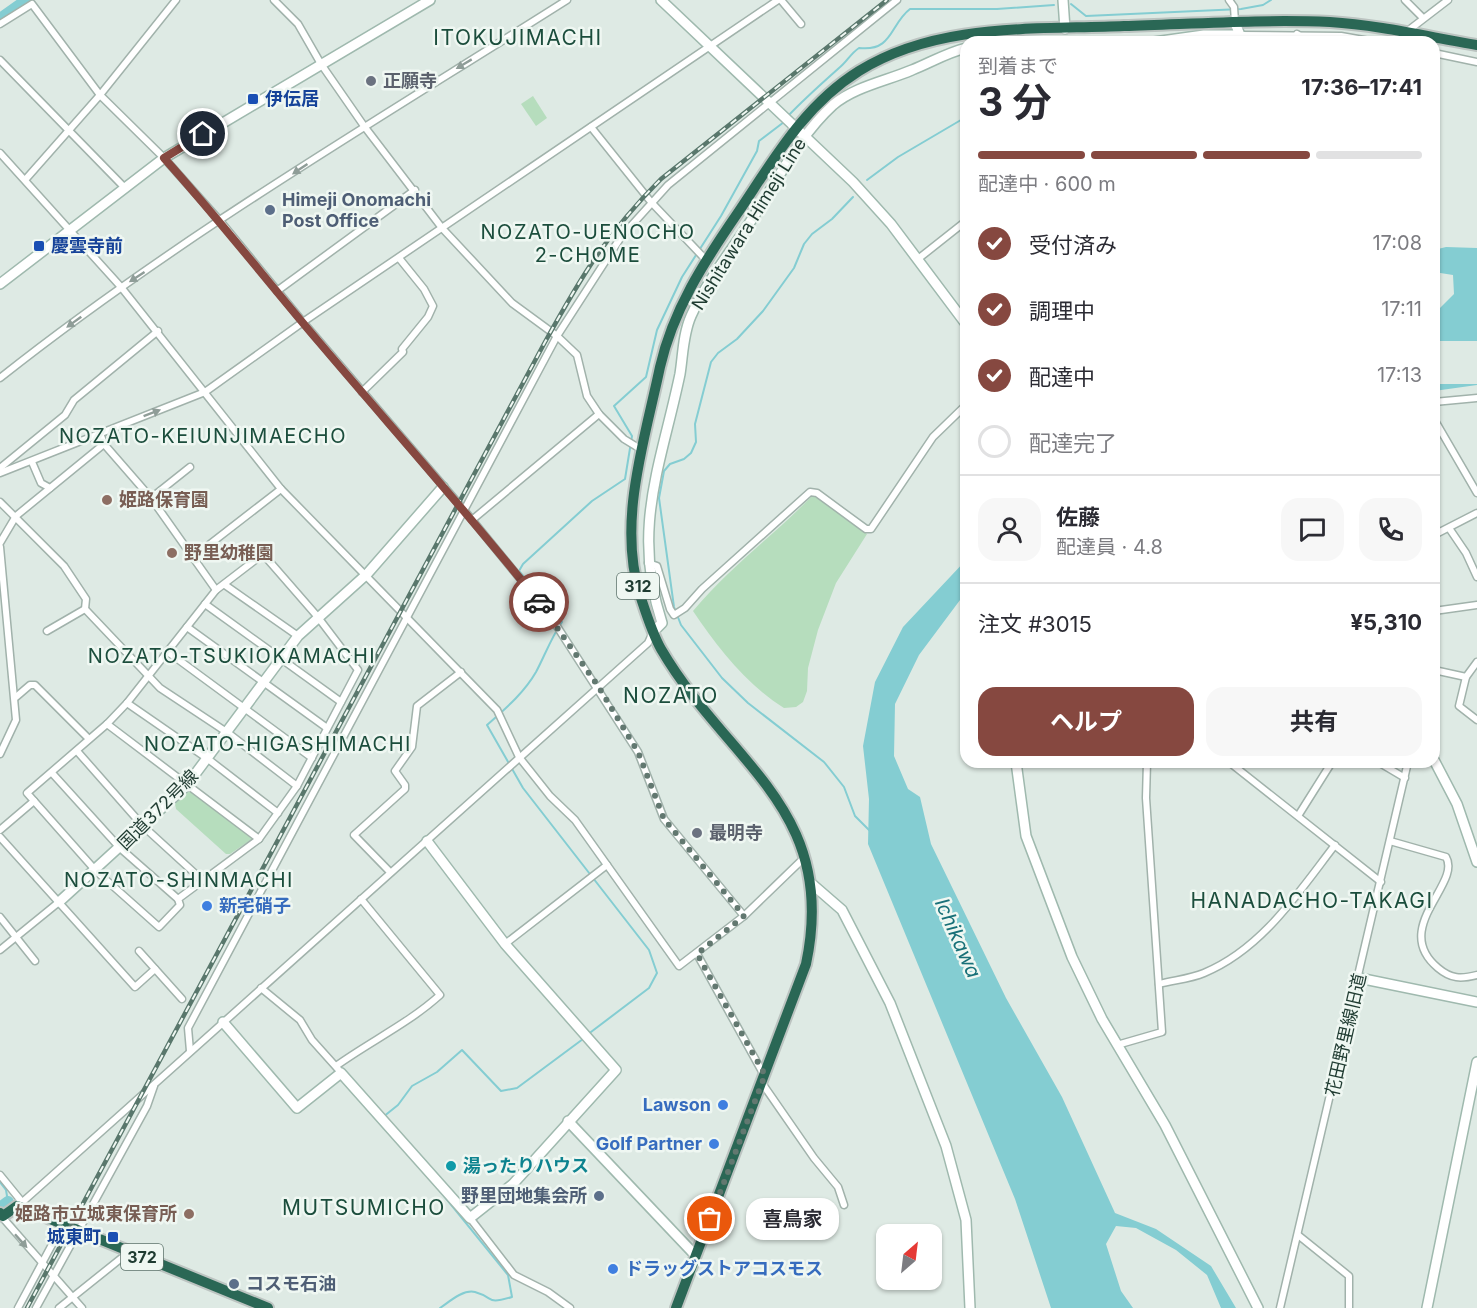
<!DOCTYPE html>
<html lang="ja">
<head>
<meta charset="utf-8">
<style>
	body { margin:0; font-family:Inter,"Noto Sans JP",sans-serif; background:#f7f7f7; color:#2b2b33; height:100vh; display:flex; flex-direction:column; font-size:22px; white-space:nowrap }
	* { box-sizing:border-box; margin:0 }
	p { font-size:20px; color:#7c7c81 }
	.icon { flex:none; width:33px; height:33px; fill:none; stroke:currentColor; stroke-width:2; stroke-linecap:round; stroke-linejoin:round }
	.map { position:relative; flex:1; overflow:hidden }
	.details { position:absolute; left:960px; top:36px; width:480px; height:732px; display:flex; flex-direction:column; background:#fff; border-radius:18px; box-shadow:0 2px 4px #0004 }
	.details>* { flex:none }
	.needle { width:39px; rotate:28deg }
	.controls { position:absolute; left:876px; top:1224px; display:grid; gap:12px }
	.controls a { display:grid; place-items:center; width:66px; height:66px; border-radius:12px; background:#fff; box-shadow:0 2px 4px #0004; font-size:30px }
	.pin { position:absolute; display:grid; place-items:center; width:51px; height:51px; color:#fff; margin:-26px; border:3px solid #fff; border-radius:50%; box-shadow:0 2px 6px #0007 }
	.courier { position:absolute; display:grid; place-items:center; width:60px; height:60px; margin:-30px; border:4px solid #864840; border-radius:50%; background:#fff; color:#222; box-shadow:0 2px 8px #0007 }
	.bubble { position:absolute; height:42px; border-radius:18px; background:#fff; box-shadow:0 2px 4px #0004; font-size:20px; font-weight:700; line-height:42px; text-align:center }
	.overview em { font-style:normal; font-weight:700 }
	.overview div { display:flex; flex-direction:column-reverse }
	.overview { display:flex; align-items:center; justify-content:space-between; height:102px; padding:0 18px }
	h1 { font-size:39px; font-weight:700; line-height:45px }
	.bar { display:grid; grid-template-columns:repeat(4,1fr); gap:9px 6px; align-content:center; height:72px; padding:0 18px }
	.bar i { height:8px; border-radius:4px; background:#e1e1e2 }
	.bar .selected { background:#864840 }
	.bar p { grid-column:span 4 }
	.line { display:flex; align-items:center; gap:15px; padding:0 18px; border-top:2px solid #e1e1e2 }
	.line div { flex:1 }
	.round { display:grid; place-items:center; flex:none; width:63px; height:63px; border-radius:18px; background:#f7f7f7 }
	ol { padding:0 18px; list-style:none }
	li { display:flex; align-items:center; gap:18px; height:66px }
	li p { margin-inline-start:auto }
	li .icon { padding:6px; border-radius:50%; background:#864840; color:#fff; stroke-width:4 }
	li:last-child { color:#7c7c81 }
	li i { width:33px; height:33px; border:3px solid #e1e1e2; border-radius:50% }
	.action { display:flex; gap:12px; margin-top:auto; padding:12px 18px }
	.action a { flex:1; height:69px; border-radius:18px; background:#864840; color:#fff; font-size:24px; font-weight:700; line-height:69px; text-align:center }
	.action a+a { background:#f7f7f7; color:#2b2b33 }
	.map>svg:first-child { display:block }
	.green { fill:#b6ddbd }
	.water { fill:#84cdd2 }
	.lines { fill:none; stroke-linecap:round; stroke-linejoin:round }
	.stream { stroke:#84cdd2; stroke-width:2 }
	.river { stroke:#84cdd2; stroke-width:12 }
	.street-casing { stroke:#a1b2ab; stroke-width:9 }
	.secondary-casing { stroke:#9fb9ae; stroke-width:12 }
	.highway-casing { stroke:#bcc4c1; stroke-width:14 }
	.street { stroke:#fff; stroke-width:6 }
	.secondary { stroke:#fff; stroke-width:9 }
	.highway { stroke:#2a6755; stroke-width:10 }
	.rail-casing { stroke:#59776c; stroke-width:4.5 }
	.rail { stroke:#eff7f2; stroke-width:2; stroke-dasharray:7; stroke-linecap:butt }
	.oneway { fill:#8f9d98 }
	.done { stroke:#627870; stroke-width:6; stroke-dasharray:0 10.8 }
	.route { stroke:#864840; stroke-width:8 }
	.worship-dot { fill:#6b7280; stroke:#eff7f2; stroke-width:2 }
	.transit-dot { fill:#1a4fb4; stroke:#eff7f2; stroke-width:2 }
	.service-dot { fill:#5c6f8a; stroke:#eff7f2; stroke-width:2 }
	.education-dot { fill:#8d6e63; stroke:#eff7f2; stroke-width:2 }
	.shop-dot { fill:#3f7fe0; stroke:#eff7f2; stroke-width:2 }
	.culture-dot { fill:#0f9aa8; stroke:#eff7f2; stroke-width:2 }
	.labels { text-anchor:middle; stroke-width:5; stroke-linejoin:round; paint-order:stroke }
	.shield { fill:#eff7f2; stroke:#5d736b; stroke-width:1.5 }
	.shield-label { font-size:16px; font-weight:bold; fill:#1f3b31 }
	.worship-label { font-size:18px; font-weight:bold; fill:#5b616d; stroke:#eff7f2; text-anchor:start }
	.transit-label { font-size:18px; font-weight:bold; fill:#164399; stroke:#eff7f2; text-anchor:start }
	.service-label { font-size:18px; font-weight:bold; fill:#4e5e75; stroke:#eff7f2; text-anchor:start }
	.street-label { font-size:18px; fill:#1f3b31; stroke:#eff7f2 }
	.education-label { font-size:18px; font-weight:bold; fill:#785e54; stroke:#eff7f2; text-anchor:start }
	.shop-label { font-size:18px; font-weight:bold; fill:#366cbe; stroke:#eff7f2; text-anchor:start }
	.culture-label { font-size:18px; font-weight:bold; fill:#0d838f; stroke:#eff7f2; text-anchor:start }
	.neighbourhood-label { font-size:20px; letter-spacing:1.5px; fill:#1b4d3c; stroke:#eff7f2 }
	.water-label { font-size:20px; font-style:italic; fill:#187078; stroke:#eff7f2 }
	.quarter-label { font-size:21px; letter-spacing:1.5px; fill:#1b4d3c; stroke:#eff7f2 }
</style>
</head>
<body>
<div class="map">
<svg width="1477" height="1308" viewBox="0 0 1477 1308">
	<rect width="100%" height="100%" fill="#deeae4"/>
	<g class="green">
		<path d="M533 96 547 118 536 126 521 104Z"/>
		<path d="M812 496H816L867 534 836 583 818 630 808 668 807 691 803 702 796 707 784 708C747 685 717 647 693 611 729 568 773 536 812 496Z"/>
		<path d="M188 792H192L252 835V839L230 854H226L176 809 175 804Z"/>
	</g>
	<g class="water">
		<path d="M1446 247 1477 248V341H1434V314L1454 294 1453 275 1434 272V250Z"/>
		<path d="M1434 384H1477V385L1434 391Z"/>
		<path d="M966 560V592L919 655 895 704 894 756 908 789 920 797 931 844 1006 998 1062 1097 1115 1213 1156 1229 1211 1266 1236 1308H1221L1207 1275 1176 1250 1136 1228 1116 1226 1106 1244 1121 1291 1133 1308H1051L1015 1199 868 844 869 799 863 746 875 682 903 627Z"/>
	</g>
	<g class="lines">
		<g class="stream">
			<path d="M1071 4 1086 16 1241 9 1263 5 1271 0"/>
			<path d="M787 117C804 99 821 84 839 68 847 62 850 54 859 48 893 52 890 24 910 9H997L1054 5"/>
			<path d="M867 180 898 157 966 117"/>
			<path d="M853 197 832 219 812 234 804 244 794 268 763 311 737 339 718 353 711 362 695 424 696 442 691 453 684 459 670 464 664 471 659 498 674 607 681 625 722 678 748 703 824 762 844 787 855 816 870 831"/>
			<path d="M587 1035 649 988 657 973 649 950 523 788 487 725C505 709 524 693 536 672 545 655 551 638 562 622L519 571 523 564 592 501 625 479 632 436 614 406 646 377 657 330 682 277 721 216 757 151 759 141 784 122"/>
			<path d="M383 1117 398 1105 412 1086 437 1072 462 1050 501 1091 517 1088 583 1039"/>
			<path d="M0 1182 6 1190 8 1202"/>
			<path d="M440 1308C449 1302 463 1289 475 1292 496 1298 485 1305 512 1297L508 1275 440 1191"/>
		</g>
		<g class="river">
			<path d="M0 19 27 0"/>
			<path d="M0 1208 8 1202"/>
		</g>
		<defs>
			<g id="street">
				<path d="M274 0 298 24 321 64 364 126 442 228 512 303 557 336 577 355 587 396 599 414 624 439 642 450"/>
				<path d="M781 0 801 24"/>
				<path d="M1229 0 1234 7 1235 22"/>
				<path d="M1405 0 1423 18"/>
				<path d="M0 24 32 4 100 95 164 158 221 222 303 322 464 510 549 614 638 752 664 819 744 916"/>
				<path d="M1405 33 1448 0"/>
				<path d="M1297 34 1309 42"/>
				<path d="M1240 35 1341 36 1375 42"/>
				<path d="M1434 53 1477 62"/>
				<path d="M0 60 124 187"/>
				<path d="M591 127 651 202 706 260"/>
				<path d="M0 153 121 287 281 489 497 710 519 757 550 796 575 820 679 966 744 916 805 857"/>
				<path d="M25 180 100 95 176 0"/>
				<path d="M918 259 966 221"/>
				<path d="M277 291 415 190"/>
				<path d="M0 378C178 237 376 121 567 0"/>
				<path d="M362 392 403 352 402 349 428 317 433 306 424 289 399 258"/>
				<path d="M1434 402 1477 398"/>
				<path d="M1434 419 1477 493"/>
				<path d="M100 433 104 444 151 498 216 590"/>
				<path d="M32 462 41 483 50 488"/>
				<path d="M0 468 65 415 74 400 158 331"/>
				<path d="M0 473 205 392 303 322 778 0"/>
				<path d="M151 498 190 467"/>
				<path d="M0 502 64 566 86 599 85 609 47 631"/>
				<path d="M472 520 599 414"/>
				<path d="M1449 528 1466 553 1477 577"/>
				<path d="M1434 535 1477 513"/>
				<path d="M0 543 16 516 104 444"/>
				<path d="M0 547 16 720 0 754"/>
				<path d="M263 554 317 616 358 670 297 786 259 839 178 899 180 905 159 927 96 871 27 793 107 724 127 703 216 590Z"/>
				<path d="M192 558 281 489"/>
				<path d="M648 563 657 566 670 609 674 615 685 608 702 589 810 492 817 493 866 529H871L933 437 966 405"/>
				<path d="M225 585 298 636"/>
				<path d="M205 604 341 702"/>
				<path d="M85 609 160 688 228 733 297 786"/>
				<path d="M1434 611 1477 605"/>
				<path d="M187 627 327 728"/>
				<path d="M168 652 312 758"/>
				<path d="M1477 662 1466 677 1459 706 1477 720"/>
				<path d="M1434 670 1466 677"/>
				<path d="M16 697 30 685H35L89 739"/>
				<path d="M127 703 208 759 278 813"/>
				<path d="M107 724 259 839"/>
				<path d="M77 751 143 826 201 879"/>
				<path d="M1229 762 1381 882"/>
				<path d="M1378 762 1405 778"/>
				<path d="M52 773 120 848 178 899"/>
				<path d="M1298 816 1332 762"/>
				<path d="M0 830 34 801"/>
				<path d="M0 837 135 987 155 969"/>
				<path d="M1390 841 1446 857C1462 884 1390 928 1438 968 1451 979 1461 979 1477 975"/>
				<path d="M390 872 354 835 405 789V785L395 771 412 747 417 706 461 672"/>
				<path d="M0 917 35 961"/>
				<path d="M505 944 607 865"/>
				<path d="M0 950 59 902"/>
				<path d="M139 951 182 999"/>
				<path d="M697 954 764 1075"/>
				<path d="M1159 984C1174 980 1190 979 1204 973 1262 949 1298 893 1335 845"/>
				<path d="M261 988 300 1020 312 1040 338 1069"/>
				<path d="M1117 1045 1162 1032 1146 798 1147 762"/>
				<path d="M190 1051 188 1028 557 336 621 237 668 185 897 0"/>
				<path d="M336 1066C371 1041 409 1023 440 995L361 899"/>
				<path d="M762 1083 814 1158 838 1187 844 1205"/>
				<path d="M0 1175 22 1202"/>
				<path d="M18 1206 648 643 653 632"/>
				<path d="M2 1217 82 1308"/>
				<path d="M470 1218 514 1275 548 1292 570 1308"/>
				<path d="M1298 1235 1349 1276V1308"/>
				<path d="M18 1308 63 1224"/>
				<path d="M36 1308 147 1106 154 1086"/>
				<path d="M59 1308 129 1252"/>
				<path d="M1280 1308 1408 762"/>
			</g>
			<g id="secondary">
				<path d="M661 0 853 182 891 224 966 324"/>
				<path d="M1063 0 1065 29"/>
				<path d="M1154 42 1204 35H1240L1235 23"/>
				<path d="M0 284 164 158 430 0"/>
				<path d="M653 632 662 623C631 529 661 465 680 374 683 355 683 334 691 316 707 280 733 249 754 216 779 178 799 136 833 105 854 87 886 81 912 70 930 63 946 53 966 48"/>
				<path d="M1434 760 1457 804 1477 862"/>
				<path d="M1016 762 1026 836 1072 957 1102 1019 1165 1125 1258 1308"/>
				<path d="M812 884 842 910 890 1003 946 1146 966 1220 970 1308"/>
				<path d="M59 902 187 785 298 636 367 574 443 487"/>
				<path d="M1359 978 1477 1002"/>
				<path d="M223 1022 297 1108 341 1073 470 1218 513 1184 616 1070 505 944 427 841"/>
				<path d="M568 1121 696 1256"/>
				<path d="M1427 1308 1477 1062"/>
			</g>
			<g id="highway">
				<path d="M0 1213 3 1216 17 1206 26 1209 268 1308"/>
				<path d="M676 1308 806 964C839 809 728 764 661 649 652 633 646 613 640 595 617 522 645 439 660 367 673 310 704 262 737 214 773 161 803 106 859 71 938 22 1035 30 1124 26 1192 24 1262 19 1330 22 1379 25 1429 37 1477 45"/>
			</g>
		</defs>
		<use href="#street" class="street-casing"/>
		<use href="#secondary" class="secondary-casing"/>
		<use href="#highway" class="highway-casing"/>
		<use href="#street" class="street"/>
		<use href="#secondary" class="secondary"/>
		<use href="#highway" class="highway"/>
		<defs>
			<path id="rail" d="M27 1308 545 342C581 277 607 233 661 179L887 0"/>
		</defs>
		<use href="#rail" class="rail-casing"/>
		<use href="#rail" class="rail"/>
	</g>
	<defs><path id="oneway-solid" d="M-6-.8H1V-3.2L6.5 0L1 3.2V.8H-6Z" transform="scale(1.5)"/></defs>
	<g class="oneway">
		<use href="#oneway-solid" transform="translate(464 64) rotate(149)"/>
		<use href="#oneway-solid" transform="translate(300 169) rotate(146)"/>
		<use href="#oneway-solid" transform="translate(137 277) rotate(147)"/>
		<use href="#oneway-solid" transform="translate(74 322) rotate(144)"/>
		<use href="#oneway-solid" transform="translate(152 413) rotate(-21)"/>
		<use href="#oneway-solid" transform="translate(21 1241) rotate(48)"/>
	</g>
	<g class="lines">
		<path class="done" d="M539 602 598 686 638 752 664 819 744 916 697 954 765 1075 710 1219"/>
		<path class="route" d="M203 134 164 158C218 218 267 281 319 342 392 428 468 513 539 602"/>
	</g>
	<g class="worship-dot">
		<circle cx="371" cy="81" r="6"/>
		<circle cx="697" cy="833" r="6"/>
	</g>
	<g class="transit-dot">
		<rect x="247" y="93" width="12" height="12" rx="3"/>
		<rect x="33" y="240" width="12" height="12" rx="3"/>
		<rect x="107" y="1231" width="12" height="12" rx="3"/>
	</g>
	<g class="service-dot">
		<circle cx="270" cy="210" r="6"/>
		<circle cx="599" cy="1196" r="6"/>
		<circle cx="234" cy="1284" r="6"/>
	</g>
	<g class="education-dot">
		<circle cx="107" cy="500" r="6"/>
		<circle cx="172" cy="553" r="6"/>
		<circle cx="189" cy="1214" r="6"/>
	</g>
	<g class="shop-dot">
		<circle cx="207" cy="906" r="6"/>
		<circle cx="723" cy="1105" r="6"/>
		<circle cx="714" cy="1144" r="6"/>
		<circle cx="613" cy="1269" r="6"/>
	</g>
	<circle class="culture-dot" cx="451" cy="1166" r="6"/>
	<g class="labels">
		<g class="shield">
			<rect x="617" y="573" width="42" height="26" rx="4.5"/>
			<rect x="121" y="1244" width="42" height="26" rx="4.5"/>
		</g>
		<g class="shield-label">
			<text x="638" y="592">312</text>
			<text x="142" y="1263">372</text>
		</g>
		<g class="worship-label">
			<text x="383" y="87">正願寺</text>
			<text x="709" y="839">最明寺</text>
		</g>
		<g class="transit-label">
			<text x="265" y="105">伊伝居</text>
			<text x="51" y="252">慶雲寺前</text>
			<text x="101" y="1243" text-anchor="end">城東町</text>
		</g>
		<g class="service-label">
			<text x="282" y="206">Himeji Onomachi<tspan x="282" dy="21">Post Office</tspan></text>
			<text x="587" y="1202" text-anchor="end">野里団地集会所</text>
			<text x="246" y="1290">コスモ石油</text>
		</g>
		<g class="street-label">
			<text transform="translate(749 224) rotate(-58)" y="6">Nishitawara Himeji Line</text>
			<text transform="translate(158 810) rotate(-45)" y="6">国道372号線</text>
			<text transform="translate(1346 1035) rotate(-77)" y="6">花田野里線旧道</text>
		</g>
		<g class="education-label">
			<text x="119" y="506">姫路保育園</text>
			<text x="184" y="559">野里幼稚園</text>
			<text x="177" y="1220" text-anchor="end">姫路市立城東保育所</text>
		</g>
		<g class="shop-label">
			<text x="219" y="912">新宅硝子</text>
			<text x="711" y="1111" text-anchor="end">Lawson</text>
			<text x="702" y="1150" text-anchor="end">Golf Partner</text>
			<text x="625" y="1275">ドラッグストアコスモス</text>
		</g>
		<g class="culture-label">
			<text x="463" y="1172">湯ったりハウス</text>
		</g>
		<g class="neighbourhood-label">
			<text x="588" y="239">NOZATO-UENOCHO<tspan x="588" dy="23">2-CHOME</tspan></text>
			<text x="203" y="443">NOZATO-KEIUNJIMAECHO</text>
			<text x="232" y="663">NOZATO-TSUKIOKAMACHI</text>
			<text x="278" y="751">NOZATO-HIGASHIMACHI</text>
			<text x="179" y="887">NOZATO-SHINMACHI</text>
		</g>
		<g class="water-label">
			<text transform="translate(958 938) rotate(66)" y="7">Ichikawa</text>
		</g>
		<g class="quarter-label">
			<text x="518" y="45">ITOKUJIMACHI</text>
			<text x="671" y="703">NOZATO</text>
			<text x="1312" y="908">HANADACHO-TAKAGI</text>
			<text x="364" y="1215">MUTSUMICHO</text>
		</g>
	</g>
</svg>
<div class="controls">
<a><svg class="needle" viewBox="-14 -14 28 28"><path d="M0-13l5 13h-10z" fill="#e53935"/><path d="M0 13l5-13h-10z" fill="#7c7c81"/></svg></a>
</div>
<div class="pin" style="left:710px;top:1219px;background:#ea580c"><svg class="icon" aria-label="bag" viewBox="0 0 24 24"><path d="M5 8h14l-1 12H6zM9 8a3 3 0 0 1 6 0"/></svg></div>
<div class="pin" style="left:203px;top:134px;background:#1f2937"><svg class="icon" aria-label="home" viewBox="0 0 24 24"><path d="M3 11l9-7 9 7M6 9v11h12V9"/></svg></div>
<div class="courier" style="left:539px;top:602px"><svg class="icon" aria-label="car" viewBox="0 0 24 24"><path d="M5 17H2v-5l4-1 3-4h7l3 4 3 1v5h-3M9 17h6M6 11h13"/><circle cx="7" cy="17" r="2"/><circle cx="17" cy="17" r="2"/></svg></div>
<div class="bubble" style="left:746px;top:1198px;width:93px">喜鳥家</div>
<section class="details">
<div class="overview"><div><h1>3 分</h1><p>到着まで</p></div><em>17:36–17:41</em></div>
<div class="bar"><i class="selected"></i><i class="selected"></i><i class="selected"></i><i></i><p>配達中 · 600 m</p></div>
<ol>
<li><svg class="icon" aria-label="check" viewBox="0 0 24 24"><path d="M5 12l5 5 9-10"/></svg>受付済み<p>17:08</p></li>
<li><svg class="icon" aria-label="check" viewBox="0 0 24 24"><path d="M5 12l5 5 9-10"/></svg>調理中<p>17:11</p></li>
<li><svg class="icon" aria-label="check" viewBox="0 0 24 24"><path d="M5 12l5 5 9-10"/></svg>配達中<p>17:13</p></li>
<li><i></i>配達完了</li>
</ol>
<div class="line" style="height:108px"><a class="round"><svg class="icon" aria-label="person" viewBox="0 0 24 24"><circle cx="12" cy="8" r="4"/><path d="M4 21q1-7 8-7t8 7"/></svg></a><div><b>佐藤</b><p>配達員 · 4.8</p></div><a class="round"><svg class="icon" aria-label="chat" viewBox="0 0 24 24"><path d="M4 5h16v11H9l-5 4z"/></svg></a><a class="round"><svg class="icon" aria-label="phone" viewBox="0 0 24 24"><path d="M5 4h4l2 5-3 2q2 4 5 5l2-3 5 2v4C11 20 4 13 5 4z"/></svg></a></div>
<div class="line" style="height:78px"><div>注文 #3015</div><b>¥5,310</b></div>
<div class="action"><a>ヘルプ</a><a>共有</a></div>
</section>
</div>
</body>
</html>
